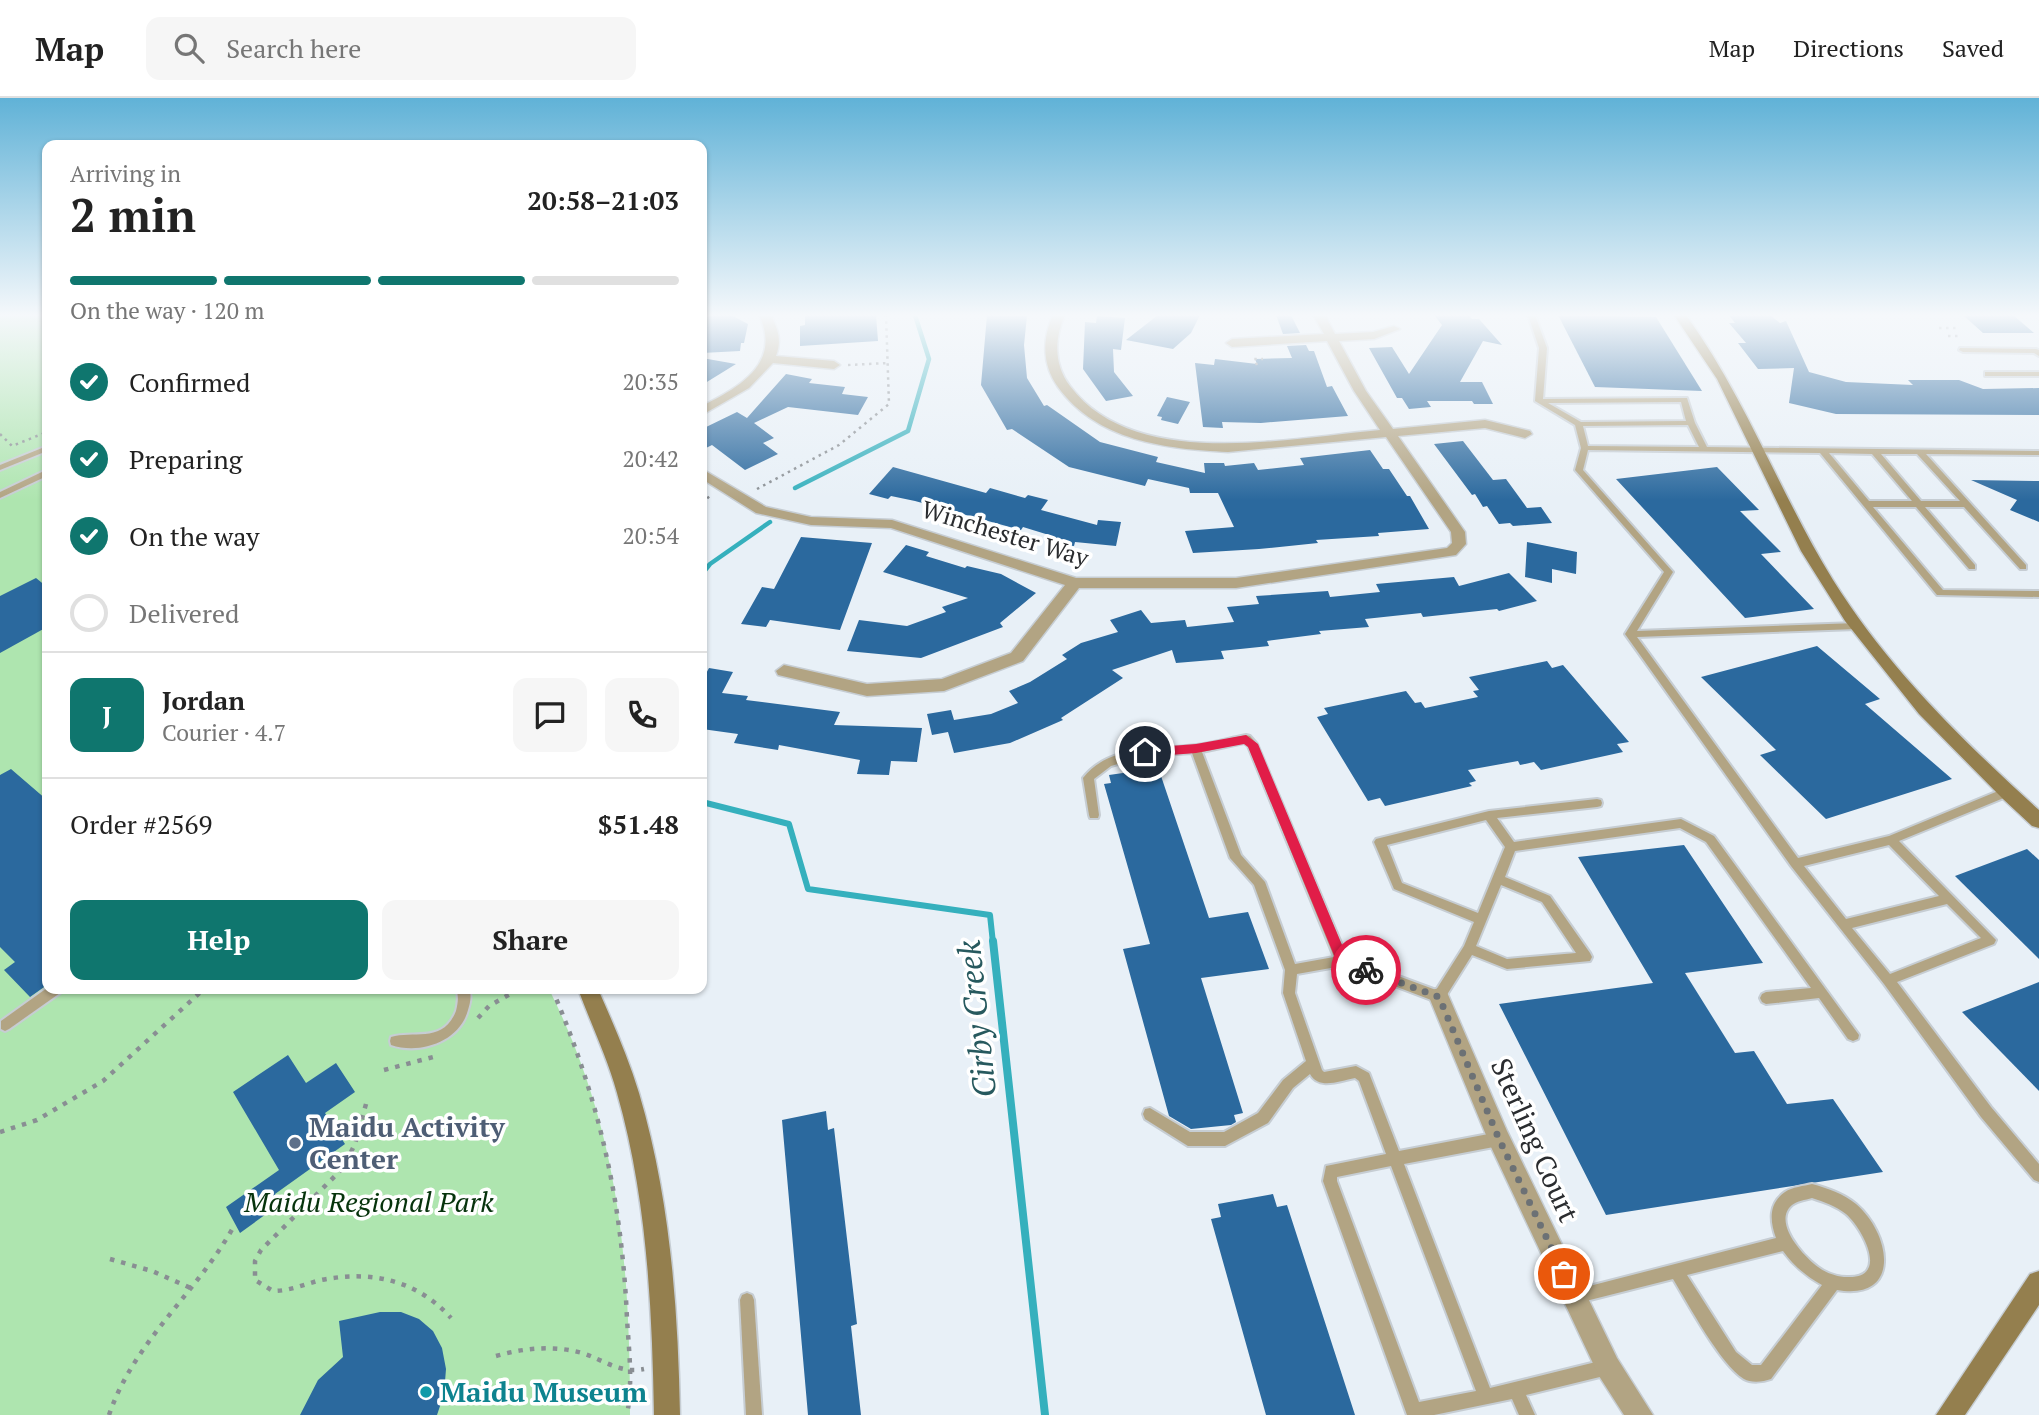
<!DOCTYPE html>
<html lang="en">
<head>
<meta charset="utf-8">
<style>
	body { margin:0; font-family:"PT Serif",serif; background:#f6f6f6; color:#222; height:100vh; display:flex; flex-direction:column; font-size:26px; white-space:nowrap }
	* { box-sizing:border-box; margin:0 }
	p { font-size:23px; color:#767676 }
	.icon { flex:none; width:38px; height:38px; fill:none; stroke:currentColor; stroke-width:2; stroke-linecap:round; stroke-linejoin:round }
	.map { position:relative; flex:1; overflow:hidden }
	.drawer { position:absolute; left:42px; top:42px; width:665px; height:854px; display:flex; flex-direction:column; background:#fff; border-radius:14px; box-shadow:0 2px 5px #0004 }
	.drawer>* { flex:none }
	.pin { position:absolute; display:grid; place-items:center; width:60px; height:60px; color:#fff; margin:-30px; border:4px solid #fff; border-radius:50%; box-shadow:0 2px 7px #0007 }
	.courier { position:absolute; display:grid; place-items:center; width:70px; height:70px; margin:-35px; border:5px solid #e11d48; border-radius:50%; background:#fff; color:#222; box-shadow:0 2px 9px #0007 }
	.head em { font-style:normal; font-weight:800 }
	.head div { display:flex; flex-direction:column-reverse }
	.head { display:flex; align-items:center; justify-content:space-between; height:119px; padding:0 28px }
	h1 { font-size:46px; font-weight:800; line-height:52px }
	.bar { display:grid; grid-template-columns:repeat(4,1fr); gap:10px 7px; align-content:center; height:84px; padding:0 28px }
	.bar i { height:9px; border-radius:5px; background:#e0e0e0 }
	.bar .current { background:#0f766e }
	.bar p { grid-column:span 4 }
	.line { display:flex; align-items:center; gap:18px; padding:0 28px; border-top:2px solid #e0e0e0 }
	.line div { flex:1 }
	.round { display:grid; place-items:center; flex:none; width:74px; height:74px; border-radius:14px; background:#f6f6f6 }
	ol { padding:0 28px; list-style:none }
	li { display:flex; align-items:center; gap:21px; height:77px }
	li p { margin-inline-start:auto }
	li .icon { padding:7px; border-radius:50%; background:#0f766e; color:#fff; stroke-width:4 }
	li:last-child { color:#767676 }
	li i { width:38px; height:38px; border:4px solid #e0e0e0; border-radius:50% }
	.primary-button { display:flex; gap:14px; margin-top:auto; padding:14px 28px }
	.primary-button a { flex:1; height:80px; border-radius:14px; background:#0f766e; color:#fff; font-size:28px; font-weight:800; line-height:80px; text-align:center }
	.primary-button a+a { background:#f6f6f6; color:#222 }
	header { display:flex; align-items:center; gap:42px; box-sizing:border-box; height:98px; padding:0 35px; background:#fff; border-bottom:2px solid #e0e0e0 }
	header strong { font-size:33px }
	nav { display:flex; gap:38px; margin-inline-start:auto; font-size:24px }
	.search { width:490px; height:63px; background:#f6f6f6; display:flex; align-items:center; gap:18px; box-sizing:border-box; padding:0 24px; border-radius:14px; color:#767676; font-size:26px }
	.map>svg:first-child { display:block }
	.green { fill:#aee5af }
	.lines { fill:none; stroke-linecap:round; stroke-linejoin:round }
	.stream-far2 { stroke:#35b0bd; stroke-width:4.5 }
	.stream-far1 { stroke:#35b0bd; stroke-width:6 }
	.stream { stroke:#35b0bd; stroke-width:8 }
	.building { fill:#2b699e }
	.lane-casing { stroke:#c6cdd3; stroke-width:4 }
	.street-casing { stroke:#c6cdd3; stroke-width:3 }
	.secondary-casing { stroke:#c6cdd3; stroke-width:3 }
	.path-far1 { stroke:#898e93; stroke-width:2.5; stroke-dasharray:2.5 4.5; stroke-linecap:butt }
	.path { stroke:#898e93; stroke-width:4.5; stroke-dasharray:4.5 7; stroke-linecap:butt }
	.lane { fill:#b2a483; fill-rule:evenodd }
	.street { fill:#b2a483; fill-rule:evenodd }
	.secondary { fill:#947f4e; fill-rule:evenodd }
	.route { fill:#e11d48 }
	.done { stroke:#6c7175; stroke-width:7; stroke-dasharray:0 12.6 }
	.service-dot { fill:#5c6f8a; stroke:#fff; stroke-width:2.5 }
	.culture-dot { fill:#0f9aa8; stroke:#fff; stroke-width:2.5 }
	.labels { text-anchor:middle; stroke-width:7; stroke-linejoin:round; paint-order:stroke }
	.street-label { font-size:24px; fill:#2a2c2f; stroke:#fff }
	.near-service-label { font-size:28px; font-weight:bold; fill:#4e5e75; stroke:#fff; text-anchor:start }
	.near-street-label { font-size:28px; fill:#2a2c2f; stroke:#fff }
	.near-park-label { font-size:28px; font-style:italic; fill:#06330c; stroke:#fff }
	.near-culture-label { font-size:28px; font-weight:bold; fill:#0d838f; stroke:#fff; text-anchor:start }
	.near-water-label { font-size:32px; font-style:italic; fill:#27595e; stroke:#fff }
</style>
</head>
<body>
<header>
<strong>Map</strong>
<div class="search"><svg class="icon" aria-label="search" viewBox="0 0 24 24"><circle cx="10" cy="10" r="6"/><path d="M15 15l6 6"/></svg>Search here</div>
<nav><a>Map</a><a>Directions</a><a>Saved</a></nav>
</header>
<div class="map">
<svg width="2039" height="1317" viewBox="0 0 2039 1317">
	<rect width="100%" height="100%" fill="#e8f0f7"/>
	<path class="green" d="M0 217H47V891H549C619 1032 630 1162 630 1317H0Z"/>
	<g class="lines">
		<g class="stream-far2">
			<path d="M795 390 908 333 929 261 915 217"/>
			<path d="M702 476 710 466 770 424"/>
		</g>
		<path class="stream-far1" d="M702 704 789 726 808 791 990 817 993 845"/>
		<path class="stream" d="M993 843 1045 1317"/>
	</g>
	<g class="building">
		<path d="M711 217H731L748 226 744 245H741L740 253 702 255V222Z"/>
		<path d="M805 217H876L878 243 800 248V228L805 227Z"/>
		<path d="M987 217 1027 218 1024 247 1027 280 1044 308 1047 307 1100 344 1158 359 1156 364 1205 375 1204 365H1224L1225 368 1254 365 1258 372 1304 367 1300 360 1370 352 1383 371H1389L1407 398H1410L1429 431 1378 435 1379 438 1316 442 1318 445 1259 451 1193 455 1185 433 1234 429 1218 395H1190L1189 390 1148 381 1145 388 1069 369 1012 331 1007 332 981 287Z"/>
		<path d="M1158 217H1200L1191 235 1173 251 1126 242Z"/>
		<path d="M1276 217H1291L1300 235 1283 236Z"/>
		<path d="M1434 217H1469L1472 221H1479L1502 247 1483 243 1460 284H1482L1493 306H1474L1472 303H1427L1431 309 1409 311 1402 300H1397L1369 250 1392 249 1409 276 1442 227Z"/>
		<path d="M1558 217 1656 219 1702 293 1595 289Z"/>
		<path d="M1729 217H1770L1780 225 1786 223 1809 274 1846 284 1913 287 1908 282H1959L1983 291 2039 290V317L1836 316 1789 305 1794 270 1758 271 1738 245H1746L1729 225H1735Z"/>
		<path d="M1963 217H2013L2034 235H1983Z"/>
		<path d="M1097 218 1125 220 1121 252 1113 251 1114 274 1133 298 1106 303 1083 271 1085 224 1096 225Z"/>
		<path d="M1306 247 1309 253H1314L1327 289 1332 288 1348 318 1261 325 1222 324 1223 330 1203 329 1195 265 1214 267 1215 261 1257 266 1255 261 1292 260 1287 248Z"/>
		<path d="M702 260 736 266 702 287Z"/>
		<path d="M786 276 812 281 809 285 845 289 842 296 868 299 858 317 788 309 754 325 774 340 763 345 778 356 745 372 712 347 702 352V331L737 314 747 320Z"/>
		<path d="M1167 299 1190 304 1178 326 1161 322 1162 319 1157 318Z"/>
		<path d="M1463 343 1493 382 1506 381 1527 410 1541 409 1552 425 1513 428 1510 425 1499 426 1487 408 1483 409 1475 396 1472 397 1434 346Z"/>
		<path d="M893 369 986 395 990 390 1025 400 1028 397 1048 402 1041 412 1097 427 1098 422 1121 424 1116 448 1075 444 1074 448 1047 445 1049 437 1023 429 1021 432 915 403 891 398 888 401 869 396Z"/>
		<path d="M1717 369 1759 412 1740 413 1781 454 1761 456 1814 511 1745 520 1616 381Z"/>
		<path d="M1971 382 2039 383V424L2010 412 2017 402Z"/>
		<path d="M801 439 872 445 840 532 770 522 766 529 741 526 762 489 774 491Z"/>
		<path d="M1527 444 1577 454 1576 476 1552 471V485L1525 479Z"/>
		<path d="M906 447 929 454 926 458 965 470 967 468 1001 476 1036 495 1000 525 1003 529 921 560 847 553 859 522 907 528 946 514 942 509 968 500 883 474Z"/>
		<path d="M1509 475 1537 503 1499 513 1497 511 1423 519 1421 515 1365 521 1369 529 1319 533 1321 536 1267 543 1269 548 1221 553 1224 561 1176 565 1172 552 1112 572 1123 580 1061 620 1063 622 1010 645 954 655 948 634 932 637 927 616 951 612 954 622 991 616 1018 605 1009 593 1030 584 1067 561 1062 557 1081 545 1118 534 1110 522 1141 512 1151 525 1185 522 1187 529 1234 524 1227 509 1259 506 1256 498 1328 493 1330 499 1380 494 1376 486 1454 479 1459 488Z"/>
		<path d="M36 480 47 489V529L0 555V498Z"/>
		<path d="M1817 548 1880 601 1865 606 1952 681 1826 721 1760 657 1776 652 1701 579Z"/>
		<path d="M1547 563 1552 570 1563 567 1629 644 1617 646 1623 654 1541 672 1534 664 1520 667 1518 663 1468 672 1476 683 1469 685 1472 688 1385 708 1380 700 1368 703 1317 619 1328 616 1324 610 1406 593 1415 605 1421 604 1425 610 1478 599 1473 593 1479 592 1469 579Z"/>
		<path d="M709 570 733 574 722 595 748 598 746 602 840 614 834 627 922 630 917 664 891 663 889 677 857 676 860 662 779 647 778 652 734 645 738 636 702 631V583Z"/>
		<path d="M11 671 47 702V887L30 899 4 872 15 864 0 849V677Z"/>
		<path d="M1151 671 1154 679 1161 678 1209 820 1248 814 1269 871 1201 880 1243 1015 1234 1017 1236 1024 1231 1027 1191 1031 1169 1018 1123 851 1150 846 1104 686 1111 685 1109 677Z"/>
		<path d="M1684 747 1763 865 1685 875 1735 955 1754 953 1787 1006 1833 1001 1883 1074 1606 1117 1499 906 1653 885 1578 759Z"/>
		<path d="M2027 751 2039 762V861L1955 778Z"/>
		<path d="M2039 884V993L1962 914Z"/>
		<path d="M288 957 306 985 336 965 355 994 325 1015 345 1046 275 1096 280 1106 240 1135 226 1109 279 1072 233 994Z"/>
		<path d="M826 1013 828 1032 834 1030 857 1226 851 1228 861 1317H808L782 1022Z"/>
		<path d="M1273 1096 1277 1109 1287 1107 1355 1317H1266L1211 1121 1221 1119 1218 1106Z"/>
		<path d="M380 1214H401L419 1221 433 1233 442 1250 446 1271 444 1296 437 1317H300L318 1282 343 1259 339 1223Z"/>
	</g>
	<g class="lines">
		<defs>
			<g id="lane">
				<path d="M1528 217H1535L1547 250 1543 301 1687 300 1695 325 1707 349 2039 353V357L1926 356 2026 467V471H2020L1964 409H1925L1975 467V471H1969L1916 409H1873L1943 492 2039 493V499L1937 497 1820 355 1588 352 1583 372 1673 474 1637 533 1857 525 1862 528 1857 531 1637 539 1798 760 1889 738 2003 691H2011L2012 694 2011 697 1899 743 1996 842 1994 846 1897 884 1991 1009 2039 1066V1084L2034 1082 1981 1019 1884 886 1791 768 1625 536 1664 474 1575 372 1581 350 1575 327 1535 303 1539 250ZM1681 304 1686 323 1581 324 1548 305ZM1688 327 1699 349 1588 348 1583 328ZM1829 355 1872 356 1912 403H1869ZM1881 356H1917L1960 403H1921ZM1889 747 1939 798 1846 821 1804 768ZM1947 806 1981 840 1890 876 1852 830Z"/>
				<path d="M1960 250 2036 251 2039 252V258L2034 255 1963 254 1959 252Z"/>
				<rect x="1985" y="274" width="54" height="4"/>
				<path d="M47 348V353L0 372V367Z"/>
				<path d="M44 373H47V378L0 400V394Z"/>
				<path d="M1246 637 1250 638 1257 646 1347 859 1436 892 1464 848 1474 824 1394 791 1374 744 1376 741 1489 713 1597 701 1601 702 1602 705 1601 708 1597 709 1497 720 1514 744 1681 721 1714 738 1859 937 1858 941 1853 943 1848 941 1819 900 1766 906 1762 904 1760 900 1762 896 1766 894 1811 890 1706 744 1680 730 1515 753 1505 779 1550 798 1590 855 1592 859 1590 863 1507 871 1472 857 1443 903 1439 905 1342 868 1297 876 1295 895 1322 972 1324 974 1356 968 1369 975 1399 1053 1499 1034 1504 1036 1506 1041 1504 1046 1499 1048 1404 1066 1490 1290 1608 1261 1613 1264 1616 1269 1613 1274 1608 1277 1526 1297 1535 1317H1519L1512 1301 1434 1317H1407L1323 1083 1326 1068 1386 1056 1359 983 1355 980C1339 983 1319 992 1310 976L1293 990 1268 1025 1225 1048H1188L1145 1021 1143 1016 1145 1011 1150 1010 1190 1034H1224L1258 1015 1283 982 1306 963 1283 895 1285 872 1254 787 1230 760 1192 655 1145 658 1111 668 1094 681 1099 717 1098 720H1090L1089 717 1083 680C1109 646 1159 652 1197 647 1213 645 1230 640 1246 637ZM1244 645 1248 648 1334 859 1295 866 1265 784 1241 757 1202 654ZM1486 722 1505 749 1478 815 1402 785 1387 747ZM1501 787 1542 804 1576 855 1507 861 1476 848ZM1391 1068 1476 1293 1419 1304 1337 1083V1079Z"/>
				<path d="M47 890 62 891 60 895 9 931 5 933 1 931V923Z"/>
				<path d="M456 891H469C472 898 470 905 468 912 460 943 421 957 391 947L390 943 391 939C414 932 443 946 456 913 458 905 459 898 456 891Z"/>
				<path d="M1812 1086C1827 1090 1844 1096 1856 1106 1891 1136 1902 1203 1837 1192L1771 1281C1763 1284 1751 1285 1744 1281 1720 1266 1689 1207 1673 1181L1574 1206 1569 1204 1567 1199 1569 1194 1574 1192 1776 1140C1770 1123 1768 1106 1785 1094 1792 1089 1804 1088 1812 1086ZM1812 1100C1824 1104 1836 1108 1846 1116 1863 1131 1890 1181 1847 1179 1837 1179 1826 1175 1818 1169 1803 1158 1772 1124 1792 1107 1797 1103 1805 1102 1812 1100ZM1783 1153C1794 1168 1806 1178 1822 1187L1761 1267H1752L1736 1254 1687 1177Z"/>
				<path d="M747 1195 752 1197 754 1202 762 1317H746L740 1202 742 1197Z"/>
			</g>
			<g id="street">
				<path d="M759 217H771C778 232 782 242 776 258L834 263 840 267 834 271 773 265 749 290 702 317V308C740 289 782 265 759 217Z"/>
				<path d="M1053 217H1065C1054 241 1054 267 1070 288 1134 374 1289 340 1380 332L1354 293 1327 243 1232 249 1226 245 1232 241 1324 236 1313 217H1325L1335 236 1373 234 1394 228 1400 231 1374 241 1339 243 1366 293 1393 331 1485 322 1530 333 1532 336 1525 340 1485 330 1398 338 1465 434 1466 446 1456 457 1236 490H1079L1023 563 944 593 867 598 778 577 776 573 784 567 867 586 942 581 1011 555 1065 487 891 430 811 427 756 415 702 381V371L766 409 811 419 892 422 1076 480H1236L1447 450 1452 445 1451 434 1386 339 1228 354C1166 351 1097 343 1058 289 1042 267 1042 241 1053 217Z"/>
				<path d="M1439 890 1446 892 1507 1033 1617 1260 1653 1317H1624L1599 1278 1491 1049 1429 899 1432 892Z"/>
			</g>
			<g id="secondary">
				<path d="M1674 217H1686C1746 300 1780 396 1833 482 1888 570 1963 643 2039 712V730L2032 728 2003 701 1919 616 1845 523 1801 453 1717 281Z"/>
				<path d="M578 891H598C613 925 628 959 639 995 670 1100 678 1208 680 1317H654C652 1208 647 1100 617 995 607 959 591 926 578 891Z"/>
				<path d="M2039 1173V1207L1965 1317H1936L2030 1176Z"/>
			</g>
		</defs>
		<use href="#lane" class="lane-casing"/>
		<use href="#street" class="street-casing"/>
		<use href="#secondary" class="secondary-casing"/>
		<g class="path-far1">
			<path d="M1939 230H1959"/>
			<path d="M1948 238H1961"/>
			<path d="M848 267 888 265"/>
			<path d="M1257 267 1254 261H1263"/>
			<path d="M0 336 12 348 47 334"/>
			<path d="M757 391 839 347 889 306 886 217"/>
			<path d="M702 405 711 397"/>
		</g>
		<g class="path">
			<path d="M552 891C599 1000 622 1103 627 1221 629 1253 633 1285 627 1317"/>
			<path d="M478 920 489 908 519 891"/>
			<path d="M384 972 437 958"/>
			<path d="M366 1006 355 1046 343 1070 261 1152 255 1163V1182L273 1193C290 1193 305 1186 321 1182 371 1172 417 1182 451 1220"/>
			<path d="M0 1034 37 1022 103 983 204 891"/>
			<path d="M110 1161 152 1173 193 1191"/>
			<path d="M496 1258C524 1250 554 1247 582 1255 604 1262 620 1276 644 1271"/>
			<path d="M109 1317C134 1243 197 1195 234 1128"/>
		</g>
		<use href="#lane" class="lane"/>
		<use href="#street" class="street"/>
		<use href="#secondary" class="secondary"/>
	</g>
	<linearGradient id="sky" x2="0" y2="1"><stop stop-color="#60b2d7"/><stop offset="0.54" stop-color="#f5f8fb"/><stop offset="1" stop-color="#f5f8fb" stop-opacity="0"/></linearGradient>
	<rect width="2039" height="402" fill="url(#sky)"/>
	<path class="route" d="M1246 637 1258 646 1347 859 1371 868V876L1366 878 1338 867 1248 649 1244 646 1196 655 1145 659 1139 654 1145 650 1196 646Z"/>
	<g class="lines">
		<path class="done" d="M1366 872 1439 899 1499 1041 1564 1176"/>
	</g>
	<circle class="service-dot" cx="295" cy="1045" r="7"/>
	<circle class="culture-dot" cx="426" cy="1294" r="7"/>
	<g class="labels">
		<g class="street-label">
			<text transform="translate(1005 436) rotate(17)" y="8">Winchester Way</text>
		</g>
		<g class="near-service-label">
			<text x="309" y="1039">Maidu Activity<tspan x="309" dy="32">Center</tspan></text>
		</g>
		<g class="near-street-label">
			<text transform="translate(1535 1042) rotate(66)" y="10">Sterling Court</text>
		</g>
		<g class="near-park-label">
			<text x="369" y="1114">Maidu Regional Park</text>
		</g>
		<g class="near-culture-label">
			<text x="440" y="1304">Maidu Museum</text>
		</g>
		<g class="near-water-label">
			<text transform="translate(977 921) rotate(-96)" y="11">Cirby Creek</text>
		</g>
	</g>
</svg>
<div class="pin" style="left:1564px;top:1176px;background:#ea580c"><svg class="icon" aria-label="bag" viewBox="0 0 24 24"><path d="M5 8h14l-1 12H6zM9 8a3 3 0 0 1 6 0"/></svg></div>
<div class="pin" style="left:1145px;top:654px;background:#1f2937"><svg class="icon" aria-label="home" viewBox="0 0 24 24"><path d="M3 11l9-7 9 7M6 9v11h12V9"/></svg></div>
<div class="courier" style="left:1366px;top:872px"><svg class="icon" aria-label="bike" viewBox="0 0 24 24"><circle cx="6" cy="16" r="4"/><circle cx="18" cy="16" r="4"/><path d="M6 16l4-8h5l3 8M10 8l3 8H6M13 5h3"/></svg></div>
<section class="drawer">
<div class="head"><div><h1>2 min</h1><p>Arriving in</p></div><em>20:58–21:03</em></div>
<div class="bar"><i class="current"></i><i class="current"></i><i class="current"></i><i></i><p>On the way · 120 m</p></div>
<ol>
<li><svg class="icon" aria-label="check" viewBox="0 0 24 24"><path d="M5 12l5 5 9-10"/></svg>Confirmed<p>20:35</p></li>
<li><svg class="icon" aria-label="check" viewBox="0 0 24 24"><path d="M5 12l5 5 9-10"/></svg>Preparing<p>20:42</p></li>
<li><svg class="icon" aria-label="check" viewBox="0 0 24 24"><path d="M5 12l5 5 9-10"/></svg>On the way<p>20:54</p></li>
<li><i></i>Delivered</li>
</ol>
<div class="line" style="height:126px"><b class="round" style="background:#0f766e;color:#fff">J</b><div><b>Jordan</b><p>Courier · 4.7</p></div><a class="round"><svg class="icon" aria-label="chat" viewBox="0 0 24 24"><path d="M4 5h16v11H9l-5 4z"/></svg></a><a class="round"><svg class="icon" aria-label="phone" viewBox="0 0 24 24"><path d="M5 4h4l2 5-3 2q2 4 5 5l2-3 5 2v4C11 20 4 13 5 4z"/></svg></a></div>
<div class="line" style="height:91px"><div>Order #2569</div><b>$51.48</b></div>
<div class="primary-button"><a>Help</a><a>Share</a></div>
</section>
</div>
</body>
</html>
